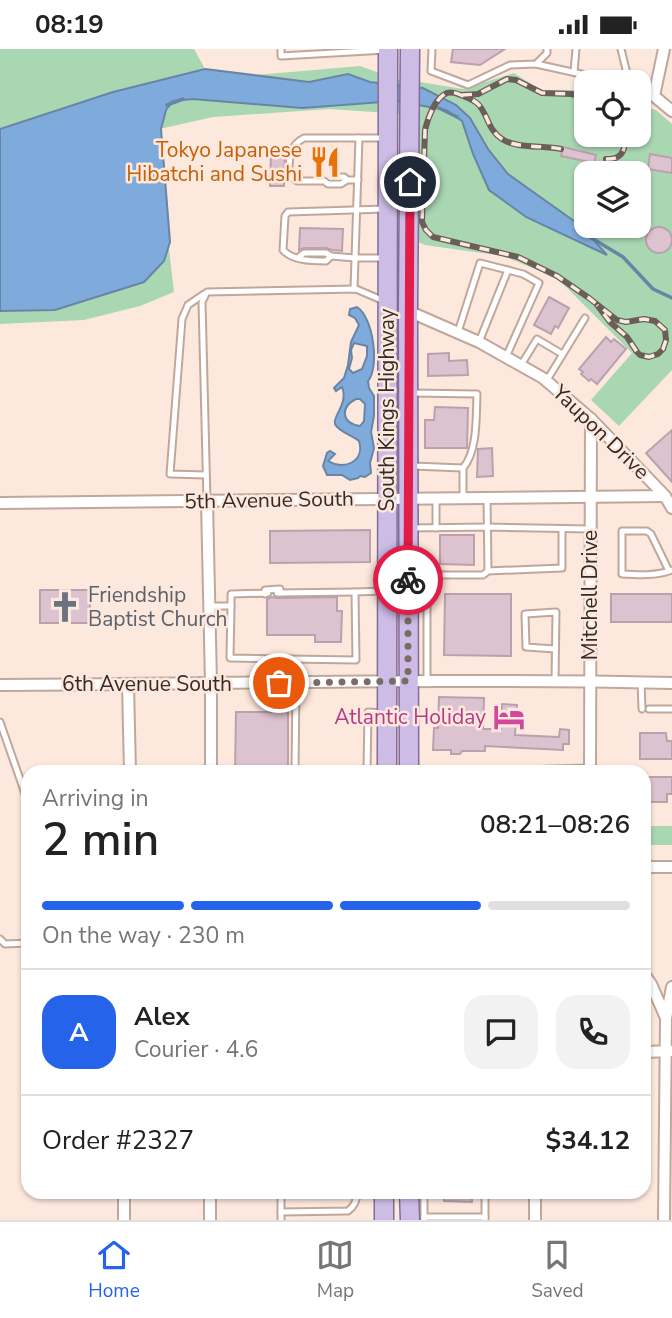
<!DOCTYPE html>
<html lang="en">
<head>
<meta charset="utf-8">
<style>
	body { margin:0; font-family:"Nunito Sans",sans-serif; background:#f2f2f2; color:#222; height:100vh; display:flex; flex-direction:column; font-size:26px; white-space:nowrap }
	* { box-sizing:border-box; margin:0 }
	p { font-size:23px; color:#767676 }
	.icon { flex:none; width:38px; height:38px; fill:none; stroke:currentColor; stroke-width:2; stroke-linecap:round; stroke-linejoin:round }
	.map { position:relative; flex:1; overflow:hidden }
	.side { position:absolute; left:21px; top:716px; width:630px; height:434px; display:flex; flex-direction:column; background:#fff; border-radius:21px; box-shadow:0 2px 5px #0004 }
	.side>* { flex:none }
	.controls { position:absolute; left:574px; top:21px; display:grid; gap:14px }
	.controls a { display:grid; place-items:center; width:77px; height:77px; border-radius:14px; background:#fff; box-shadow:0 2px 5px #0004; font-size:35px }
	.pin { position:absolute; display:grid; place-items:center; width:60px; height:60px; color:#fff; margin:-30px; border:4px solid #fff; border-radius:50%; box-shadow:0 2px 7px #0007 }
	.courier { position:absolute; display:grid; place-items:center; width:70px; height:70px; margin:-35px; border:5px solid #e11d48; border-radius:50%; background:#fff; color:#222; box-shadow:0 2px 9px #0007 }
	.head em { font-style:normal; font-weight:600 }
	.head div { display:flex; flex-direction:column-reverse }
	.head { display:flex; align-items:center; justify-content:space-between; height:119px; padding:0 21px }
	h1 { font-size:46px; font-weight:600; line-height:52px }
	.bar { display:grid; grid-template-columns:repeat(4,1fr); gap:10px 7px; align-content:center; height:84px; padding:0 21px }
	.bar i { height:9px; border-radius:5px; background:#e0e0e0 }
	.bar .selected { background:#2563eb }
	.bar p { grid-column:span 4 }
	.line { display:flex; align-items:center; gap:18px; padding:0 21px; border-top:2px solid #e0e0e0 }
	.line div { flex:1 }
	.round { display:grid; place-items:center; flex:none; width:74px; height:74px; border-radius:21px; background:#f2f2f2 }
	.status { display:flex; justify-content:space-between; align-items:center; height:49px; padding:0 35px; background:#fff; direction:ltr }
	.status svg { height:19px; fill:currentColor }
	.menu { display:flex; justify-content:space-around; align-items:center; height:98px; border-top:2px solid #e0e0e0; background:#fff; font-size:19px; color:#767676 }
	.menu a { display:grid; justify-items:center; gap:4px }
	.menu .selected { color:#2563eb }
	.map>svg:first-child { display:block }
	.green { fill:#a9d7b2; fill-rule:evenodd }
	.water { fill:#7fabdc; stroke:#6985a5; stroke-width:2; fill-rule:evenodd }
	.lines { fill:none; stroke-linecap:round; stroke-linejoin:round }
	.stream { stroke:#6985a5; stroke-width:3.5 }
	.building { fill:#ddc2cf; stroke:#bba1ad; stroke-width:2 }
	.service-casing { stroke:#c0a79b; stroke-width:9 }
	.minor-casing { stroke:#c0a79b; stroke-width:14 }
	.primary-casing { stroke:#826c98; stroke-width:21 }
	.service { stroke:#fff; stroke-width:5 }
	.minor { stroke:#fff; stroke-width:10 }
	.primary { stroke:#cdbce6; stroke-width:18 }
	.rail-casing { stroke:#6b5e58; stroke-width:6 }
	.rail { stroke:#fde8dd; stroke-width:3.5; stroke-dasharray:10; stroke-linecap:butt }
	.done { stroke:#7b6d66; stroke-width:7; stroke-dasharray:0 12.6 }
	.route { stroke:#e11d48; stroke-width:9 }
	.labels { text-anchor:middle; stroke-width:5; stroke-linejoin:round; paint-order:stroke }
	.food-label { font-size:21px; fill:#c56008; stroke:#fde8dd; text-anchor:end }
	.street-label { font-size:21px; fill:#352b26; stroke:#fde8dd }
	.worship-label { font-size:21px; fill:#5b616d; stroke:#fde8dd; text-anchor:start }
	.hotel-label { font-size:21px; fill:#b23c85; stroke:#fde8dd; text-anchor:end }
</style>
</head>
<body>
<div class="status"><b>08:19</b><svg viewBox="0 0 49 12"><path d="M0 12V9h3v3zM5 12V6h3v6zM10 12V3h3v9zM15 12V0h3v12zM26 1h20v11H26zM47 4h2v5h-2z"/></svg></div>
<div class="map">
<svg width="672" height="1171" viewBox="0 0 672 1171">
	<rect width="100%" height="100%" fill="#fde8dd"/>
	<g class="green">
		<path d="M0 0H194L205 20 113 43 0 80Z"/>
		<path d="M360 17 419 38 420 33 463 40 514 24 541 41H573L586 44V86H639V57L656 61 672 75V321L619 377 591 351 632 304 557 229 503 207 425 196 416 192 419 66 329 60 213 68 155 81 174 243 140 257 84 271 0 275V97L234 28ZM586 124H639V177H586Z"/>
		<rect x="644" y="777" width="28" height="19"/>
	</g>
	<g class="water">
		<path d="M205 20 309 33 348 25 370 33 423 39 456 56 470 69 488 100 508 125 581 177 607 206 526 168 489 141 473 105 462 72 446 61 396 52 302 59 193 50 173 52 166 61 161 80 170 193 164 212 144 233 55 261 0 262V80L113 43Z"/>
		<path d="M357 258C373 268 380 317 368 332L369 339 374 347V367L371 383 374 399 370 414 371 424 365 428 360 427 358 429 350 431 342 426H327L323 417 327 404 330 402 335 405 328 412C345 422 365 412 359 392 353 387 338 382 335 375 332 368 349 354 342 338L336 342 334 339 344 329 348 316 351 293 359 276 355 269 349 266 350 260ZM354 294 367 297V307L362 320 353 324 349 320 352 309 351 301ZM356 350H360L365 355 364 372 360 377C341 374 340 358 356 350Z"/>
	</g>
	<g class="lines">
		<g class="stream">
			<path d="M167 56 183 50"/>
			<path d="M439 59 457 68"/>
			<path d="M590 188 623 208 653 240 672 249"/>
		</g>
	</g>
	<g class="building">
		<path d="M453 0H505L480 16 451 13Z"/>
		<path d="M563 98 596 106 594 114 561 107Z"/>
		<path d="M271 105H285L284 137H270Z"/>
		<path d="M650 105 672 109V124L648 120Z"/>
		<circle cx="659" cy="191" r="13"/>
		<path d="M300 179 343 180 342 202 332 201 326 199H304L299 201Z"/>
		<path d="M549 248 569 259 558 279 555 277 551 285 534 276Z"/>
		<path d="M606 288 611 293 614 290 626 300 597 335 591 330 589 332 581 325 583 323 579 320Z"/>
		<path d="M449 304V312L467 311 468 326 428 327V305Z"/>
		<path d="M435 358 468 359 467 399H425V371H434Z"/>
		<path d="M672 381V433L646 404Z"/>
		<path d="M492 399 493 427 477 428 478 400Z"/>
		<path d="M370 481V513L270 514V482Z"/>
		<path d="M440 486H474V516L440 515Z"/>
		<rect x="40" y="541" width="50" height="33"/>
		<path d="M445 545H511V607L444 606Z"/>
		<rect x="611" y="545" width="61" height="28"/>
		<path d="M272 548 277 549 337 548V562H342L341 593H315V586H267V550Z"/>
		<path d="M439 648 484 649 483 680H501L502 655 517 656 515 686 559 688 560 680 569 681V695H563V701L485 697V702H462L460 705H451V701H433L434 679H438Z"/>
		<path d="M236 663H288V723H235Z"/>
		<path d="M640 684H666L667 692H672V710H640Z"/>
		<path d="M644 728H672V745H667V753H644Z"/>
		<path d="M444 1143H472V1153L444 1152Z"/>
	</g>
	<g class="lines">
		<defs>
			<g id="service">
				<path d="M281 0V7L386 1"/>
				<path d="M432 0 431 22 468 36 510 16 536 15 547 4V0"/>
				<path d="M536 15 617 33 628 29 621 0"/>
				<path d="M574 23 576 0"/>
				<path d="M336 128H344L347 131"/>
				<path d="M358 131H347L341 135H328L324 132H297L289 127C289 111 288 97 304 89H359"/>
				<path d="M331 207 326 212C312 212 293 212 283 201L285 167 288 163 385 160"/>
				<path d="M299 208 304 204H326L331 207 355 209H385"/>
				<path d="M354 240 359 89H383"/>
				<path d="M204 245 188 256 182 270 170 425 206 426"/>
				<path d="M458 283 480 214 523 225 539 234 506 308"/>
				<path d="M479 293 508 221"/>
				<path d="M521 316 537 290 562 305"/>
				<path d="M547 331 585 269"/>
				<path d="M412 344 477 345C476 366 478 402 463 419V449"/>
				<path d="M413 417 463 419"/>
				<path d="M487 449 488 522"/>
				<path d="M436 451V479"/>
				<path d="M207 452 202 253 207 243 356 240 384 252"/>
				<path d="M411 479 488 478 590 480"/>
				<path d="M669 522 651 485 647 482H622V525C639 526 656 527 672 521"/>
				<path d="M411 526H483L488 522 562 519V480"/>
				<path d="M277 544 355 543"/>
				<path d="M265 545V541L280 540V544"/>
				<path d="M210 557H231L230 609 356 611 355 543 384 542"/>
				<path d="M231 557V545L268 544"/>
				<path d="M427 632V552"/>
				<path d="M555 632 556 563 525 565 526 598 555 600"/>
				<path d="M641 633 642 660"/>
				<path d="M262 634V610"/>
				<path d="M649 660H672"/>
				<path d="M0 673 28 753"/>
				<path d="M490 722 590 719"/>
				<path d="M295 723 296 634"/>
				<path d="M367 723 368 663 383 664"/>
				<path d="M0 890 5 895 28 894"/>
				<path d="M281 1163 348 1162C355 1157 357 1151 357 1143"/>
				<path d="M424 1168H485"/>
				<path d="M281 1171V1143"/>
				<path d="M424 1171V1143"/>
				<path d="M485 1171V1143"/>
			</g>
			<g id="minor">
				<path d="M664 0 654 47 672 62"/>
				<path d="M408 262 479 293 543 329 591 370 665 447 672 459"/>
				<path d="M207 452 211 635V723"/>
				<path d="M0 454 665 447"/>
				<path d="M0 636C224 635 448 629 672 634"/>
				<path d="M128 636 130 723"/>
				<path d="M590 723 591 370"/>
				<path d="M644 818H672"/>
				<path d="M644 925 651 935 666 969"/>
				<path d="M644 1003 672 1002"/>
				<path d="M124 1171V1143"/>
				<path d="M210 1171V1143"/>
				<path d="M535 1171V1143"/>
				<path d="M664 1171 666 969 672 938"/>
			</g>
			<g id="primary">
				<path d="M387 723 388 0"/>
				<path d="M409 723 408 262 410 0"/>
				<path d="M384 1143V1171"/>
				<path d="M409 1143 410 1171"/>
			</g>
		</defs>
		<use href="#service" class="service-casing"/>
		<use href="#minor" class="minor-casing"/>
		<use href="#primary" class="primary-casing"/>
		<use href="#service" class="service"/>
		<use href="#minor" class="minor"/>
		<use href="#primary" class="primary"/>
		<defs>
			<g id="rail">
				<path d="M462 46 478 45 507 30 516 31 542 44 571 45 586 48"/>
				<path d="M561 100C543 96 517 100 502 90 487 80 488 65 478 55 474 51 468 49 463 47 458 45 453 42 447 44 435 49 428 69 425 81L422 173 426 181 433 188 518 208 557 227 589 249 617 271 626 273 644 270 655 272 665 281 666 291 663 300 658 305 649 308 640 306 637 303 627 288 610 273 597 256"/>
				<path d="M606 110C624 111 624 100 627 86"/>
			</g>
		</defs>
		<use href="#rail" class="rail-casing"/>
		<use href="#rail" class="rail"/>
	</g>
	<g class="lines">
		<path class="done" d="M279 634 408 632V531"/>
		<path class="route" d="M408 531 410 133"/>
	</g>
	<defs>
		<symbol id="restaurant-bare" viewBox="-9 -9 18 18"><path d="M-5-6h1v4h1v-4h1v4h1v-4h1v5L-1.5 .5V6h-2V.5L-5-1ZM5-6V6H3V1.5H1.5Q1.5-4 5-6Z" fill="#e8710a" stroke="#fde8dd" stroke-width="2.5" paint-order="stroke"/></symbol>
		<symbol id="church-bare" viewBox="-9 -9 18 18"><path d="M-1.2-6h2.4v3.5h3.3v2.4h-3.3V6h-2.4V-.1h-3.3v-2.4h3.3Z" fill="#6b7280" stroke="#fde8dd" stroke-width="2.5" paint-order="stroke"/></symbol>
		<symbol id="hotel-bare" viewBox="-9 -9 18 18"><path d="M-6-4.5h1.5V1H6V5H4.5V3h-9V5H-6ZM-4 0a1.8 1.8 0 1 1 3.6 0ZM.5 0V-2.5h3Q6-2.5 6 0Z" fill="#d1479c" stroke="#fde8dd" stroke-width="2.5" paint-order="stroke"/></symbol>
	</defs>
	<g fill-rule="evenodd">
		<use href="#restaurant-bare" x="303" y="91" width="44" height="44"/>
		<use href="#church-bare" x="43" y="536" width="44" height="44"/>
		<use href="#hotel-bare" x="487" y="646" width="44" height="44"/>
	</g>
	<g class="labels">
		<g class="food-label">
			<text x="302" y="108">Tokyo Japanese<tspan x="302" dy="24">Hibatchi and Sushi</tspan></text>
		</g>
		<g class="street-label">
			<text transform="translate(387 361) rotate(-90)" y="7">South Kings Highway</text>
			<text transform="translate(601 383) rotate(44)" y="7">Yaupon Drive</text>
			<text transform="translate(269 451) rotate(-1)" y="7">5th Avenue South</text>
			<text transform="translate(590 546) rotate(-90)" y="7">Mitchell Drive</text>
			<text x="147" y="642">6th Avenue South</text>
		</g>
		<g class="worship-label">
			<text x="88" y="553">Friendship<tspan x="88" dy="24">Baptist Church</tspan></text>
		</g>
		<g class="hotel-label">
			<text x="486" y="675">Atlantic Holiday</text>
		</g>
	</g>
</svg>
<div class="controls">
<a><svg class="icon" aria-label="locate" viewBox="0 0 24 24"><circle cx="12" cy="12" r="6"/><path d="M12 2v4M12 18v4M2 12h4M18 12h4"/></svg></a>
<a><svg class="icon" aria-label="layers" viewBox="0 0 24 24"><path d="M12 4l9 5-9 5-9-5zM3 14l9 5 9-5"/></svg></a>
</div>
<div class="pin" style="left:279px;top:634px;background:#ea580c"><svg class="icon" aria-label="bag" viewBox="0 0 24 24"><path d="M5 8h14l-1 12H6zM9 8a3 3 0 0 1 6 0"/></svg></div>
<div class="pin" style="left:410px;top:133px;background:#1f2937"><svg class="icon" aria-label="home" viewBox="0 0 24 24"><path d="M3 11l9-7 9 7M6 9v11h12V9"/></svg></div>
<div class="courier" style="left:408px;top:531px"><svg class="icon" aria-label="bike" viewBox="0 0 24 24"><circle cx="6" cy="16" r="4"/><circle cx="18" cy="16" r="4"/><path d="M6 16l4-8h5l3 8M10 8l3 8H6M13 5h3"/></svg></div>
<section class="side">
<div class="head"><div><h1>2 min</h1><p>Arriving in</p></div><em>08:21–08:26</em></div>
<div class="bar"><i class="selected"></i><i class="selected"></i><i class="selected"></i><i></i><p>On the way · 230 m</p></div>
<div class="line" style="height:126px"><b class="round" style="background:#2563eb;color:#fff">A</b><div><b>Alex</b><p>Courier · 4.6</p></div><a class="round"><svg class="icon" aria-label="chat" viewBox="0 0 24 24"><path d="M4 5h16v11H9l-5 4z"/></svg></a><a class="round"><svg class="icon" aria-label="phone" viewBox="0 0 24 24"><path d="M5 4h4l2 5-3 2q2 4 5 5l2-3 5 2v4C11 20 4 13 5 4z"/></svg></a></div>
<div class="line" style="height:91px"><div>Order #2327</div><b>$34.12</b></div>
</section>
</div>
<nav class="menu">
<a class="selected"><svg class="icon" aria-label="home" viewBox="0 0 24 24"><path d="M3 11l9-7 9 7M6 9v11h12V9"/></svg>Home</a>
<a><svg class="icon" aria-label="map" viewBox="0 0 24 24"><path d="M3 6l6-2 6 2 6-2v14l-6 2-6-2-6 2zM9 4v14M15 6v14"/></svg>Map</a>
<a><svg class="icon" aria-label="saved" viewBox="0 0 24 24"><path d="M7 4h10v16l-5-4-5 4z"/></svg>Saved</a>
</nav>
</body>
</html>
